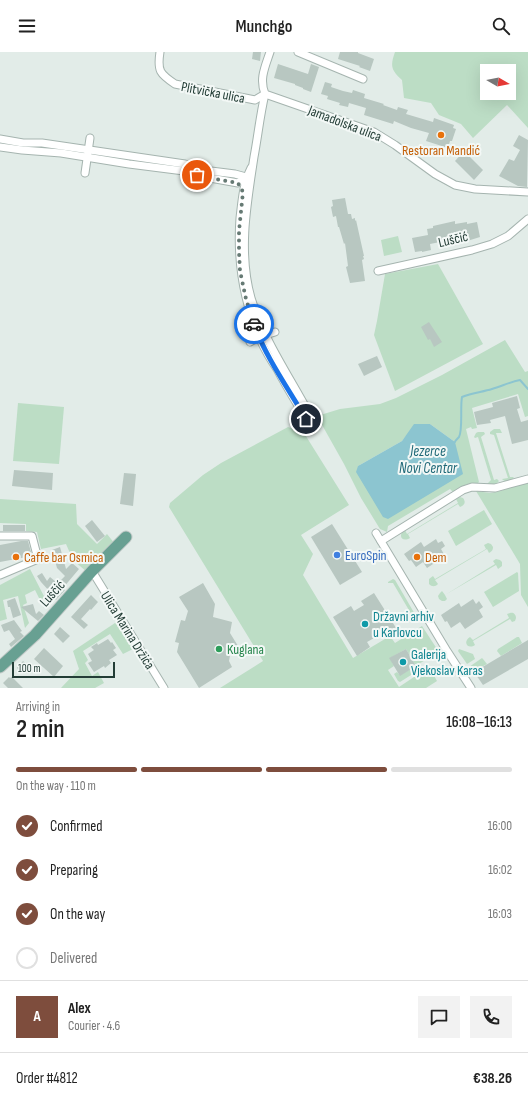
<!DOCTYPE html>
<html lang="en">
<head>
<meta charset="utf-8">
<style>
	body { margin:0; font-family:"Sofia Sans Condensed",sans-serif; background:#f2f2f2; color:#222; height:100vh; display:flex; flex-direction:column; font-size:15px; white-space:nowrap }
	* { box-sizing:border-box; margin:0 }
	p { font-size:13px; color:#767676 }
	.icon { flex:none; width:22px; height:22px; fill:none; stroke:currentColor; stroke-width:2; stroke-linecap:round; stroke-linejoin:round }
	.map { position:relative; height:636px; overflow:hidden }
	.side { display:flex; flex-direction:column; background:#fff; flex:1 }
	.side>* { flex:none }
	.needle { width:26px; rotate:99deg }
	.controls { position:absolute; left:480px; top:12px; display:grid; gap:8px }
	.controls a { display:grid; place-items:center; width:36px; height:36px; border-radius:0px; background:#fff; box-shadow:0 4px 16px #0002; font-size:20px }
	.scale { position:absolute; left:12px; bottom:10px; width:103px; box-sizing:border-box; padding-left:4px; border:2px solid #233d36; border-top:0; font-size:11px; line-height:14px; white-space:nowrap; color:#233d36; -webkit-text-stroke:3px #f3f8f6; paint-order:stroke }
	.pin { position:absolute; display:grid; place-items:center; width:34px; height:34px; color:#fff; margin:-17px; border:2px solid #fff; border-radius:50%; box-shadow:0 1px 4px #0007 }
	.courier { position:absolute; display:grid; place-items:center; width:40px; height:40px; margin:-20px; border:3px solid #1a73e8; border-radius:50%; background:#fff; color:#222; box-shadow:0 1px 5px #0007 }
	.summary em { font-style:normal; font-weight:600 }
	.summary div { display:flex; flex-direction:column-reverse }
	.summary { display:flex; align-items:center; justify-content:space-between; height:68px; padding:0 16px }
	h1 { font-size:26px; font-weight:600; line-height:30px }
	.bar { display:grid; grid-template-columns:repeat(4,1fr); gap:6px 4px; align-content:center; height:48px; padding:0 16px }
	.bar i { height:5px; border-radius:3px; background:#e0e0e0 }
	.bar .on { background:#7e4d3d }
	.bar p { grid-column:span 4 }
	.line { display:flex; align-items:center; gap:10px; padding:0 16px; border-top:1px solid #e0e0e0 }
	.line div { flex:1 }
	.round { display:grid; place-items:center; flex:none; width:42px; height:42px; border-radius:0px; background:#f2f2f2 }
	ol { padding:0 16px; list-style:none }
	li { display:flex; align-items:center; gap:12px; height:44px }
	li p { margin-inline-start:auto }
	li .icon { padding:4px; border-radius:50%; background:#7e4d3d; color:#fff; stroke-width:4 }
	li:last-child { color:#767676 }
	li i { width:22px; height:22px; border:2px solid #e0e0e0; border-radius:50% }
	header { display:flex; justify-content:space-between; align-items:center; height:52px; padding:0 16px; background:#fff; font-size:18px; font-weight:600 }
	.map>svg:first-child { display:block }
	.green { fill:#bcddc5; fill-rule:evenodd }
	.water { fill:#8cc5d0 }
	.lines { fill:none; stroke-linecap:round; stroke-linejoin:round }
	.stream { stroke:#8cc5d0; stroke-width:2 }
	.building { fill:#b8c7c1 }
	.street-casing { stroke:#a5b4af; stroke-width:9 }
	.primary-casing { stroke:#c1c9c7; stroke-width:13 }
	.street { stroke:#fff; stroke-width:7 }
	.primary { stroke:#68a092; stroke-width:11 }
	.done { stroke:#667a74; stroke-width:4; stroke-dasharray:0 7.2 }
	.route { stroke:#1a73e8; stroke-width:5 }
	.food-dot { fill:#e8710a; stroke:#f3f8f6; stroke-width:1.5 }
	.shop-dot { fill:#3f7fe0; stroke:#f3f8f6; stroke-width:1.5 }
	.culture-dot { fill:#0f9aa8; stroke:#f3f8f6; stroke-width:1.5 }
	.leisure-dot { fill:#2e9e5b; stroke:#f3f8f6; stroke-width:1.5 }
	.labels { text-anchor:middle; stroke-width:4; stroke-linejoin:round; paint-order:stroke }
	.street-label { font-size:14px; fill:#233d36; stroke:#f3f8f6 }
	.food-label { font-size:14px; fill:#c56008; stroke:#f3f8f6; text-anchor:start }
	.shop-label { font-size:14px; fill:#366cbe; stroke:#f3f8f6; text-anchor:start }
	.culture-label { font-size:14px; fill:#0d838f; stroke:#f3f8f6; text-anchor:start }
	.leisure-label { font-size:14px; fill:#27864d; stroke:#f3f8f6; text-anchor:start }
	.water-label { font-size:15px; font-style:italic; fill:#1e6877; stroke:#f3f8f6 }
</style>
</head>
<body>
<header><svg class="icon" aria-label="menu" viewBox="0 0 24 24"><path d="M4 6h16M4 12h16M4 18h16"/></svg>Munchgo<svg class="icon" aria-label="search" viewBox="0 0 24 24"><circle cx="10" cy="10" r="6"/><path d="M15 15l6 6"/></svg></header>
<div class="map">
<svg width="528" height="636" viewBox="0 0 528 636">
	<rect width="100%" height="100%" fill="#e2ece8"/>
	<g class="green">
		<path d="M395 0H528V76L507 53 473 86 461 72 439 63 431 51 404 46 402 28C391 18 390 14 395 0ZM487 19H509V41H487Z"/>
		<path d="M398 184 402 200 384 204 381 188Z"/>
		<path d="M438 212 483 292 395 339 374 283 377 269 385 222Z"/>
		<path d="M505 288 525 320 528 319V364L525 365 518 342 472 356 477 376 472 377 471 375 466 377 479 430 478 431 467 432 453 440 450 437 388 474 387 480 380 477 361 446 344 412 317 364 340 357 380 352 396 346 442 323ZM430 372 455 390 358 414 402 389 406 384Z"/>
		<path d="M18 351 64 355 59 412 13 409Z"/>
		<path d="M288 375 304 381 349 453 301 483 313 502 303 523 353 606 390 584 395 591 422 574 439 600 417 613 419 618 400 630 398 629 394 622 397 620 400 623 416 614 406 597 390 606 394 614 388 618 399 635 426 617 430 616 437 629 426 636H220L263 609 169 455 170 451 203 423 221 411Z"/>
		<path d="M494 377H500L502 381H496L510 425H513L514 426 507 430 503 428 502 427 508 426 494 383 490 382V380Z"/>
		<path d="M478 380H484L485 382 481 385 494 428 497 427 499 429 496 432H487L491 428 478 385 475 386 474 385 476 381Z"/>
		<path d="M528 430V555L521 543 520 512 476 439 490 441 500 439Z"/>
		<path d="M460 445 463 446C466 450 465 453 460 455L458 452 408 482 410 486C402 491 397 483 405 478L407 482 458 451 456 447Z"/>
		<path d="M0 447 76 452 77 472 97 492 107 482 115 492 87 520 73 508 66 492 41 497 37 480 26 479V472L0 471Z"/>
		<path d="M484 458 492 472 456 494 448 479Z"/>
		<path d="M488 491 491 492 493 495C493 498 492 499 489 501L487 497 435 528 438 532C435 535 432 535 429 532V527L433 524 435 527 486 497 484 493Z"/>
		<path d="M496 507 500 508 502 510V514L498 517 496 513 445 543 447 547 445 549H442L439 547 438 544 440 541 442 539 445 543 495 512 493 509Z"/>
		<path d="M30 517 48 552 44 556 35 538 25 543 27 551 23 553 29 571 25 576 18 544 3 548 7 567 0 569V533Z"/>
		<path d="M517 520 518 521 519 539 493 555 484 540Z"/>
		<path d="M393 527 395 528 416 564 417 567 413 569H411L413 565 393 531H388V530Z"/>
		<path d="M510 561C513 560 516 562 516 566L515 569 512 570 510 567 473 589 475 593C468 598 462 590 470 585L473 588 509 566 507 562Z"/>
		<path d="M118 569 135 596 123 602 110 582 83 599 88 608 85 611 92 624 98 620 104 631 95 636H61L79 617 73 599Z"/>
		<path d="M517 585H519L522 591 501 604 497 599 498 597Z"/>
		<path d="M459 597 473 602 475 607 467 612 458 599Z"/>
		<path d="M482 606 483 607 487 612 472 620 469 615Z"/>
	</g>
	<path class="water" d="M414 372H430L455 390 463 422 388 467 383 465 356 420 358 414 402 389Z"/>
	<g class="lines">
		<path class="stream" d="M455 390C455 389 459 385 459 385 463 378 460 355 462 345 472 341 482 340 492 337 502 334 510 330 520 328L528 337"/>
	</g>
	<g class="building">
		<path d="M253 0H261L260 9 252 7Z"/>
		<path d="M340 0H358V1L374 7 370 19 359 15 360 14 338 7Z"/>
		<path d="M278 12 308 22 311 12 319 15 311 40 303 37V36L295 33V32L274 26Z"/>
		<path d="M325 30 332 32 331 35 343 39 352 41 353 38 365 42 364 46 384 52 383 53 397 58 398 55 408 58 406 62 433 70 434 66 454 73 453 76 456 77 452 89H450L448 96 426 89 429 81 411 76 394 69 393 72 364 63 366 56 349 51 348 55 339 53 340 51 327 47 328 44 321 42Z"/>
		<path d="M519 83 528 88 527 135 518 134 499 124 509 107 514 109 520 98 513 94Z"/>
		<path d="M464 99 483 118 474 128 455 109Z"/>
		<path d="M345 146 348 162H351L352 167 355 166V169L356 168 364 204H363L364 207 362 208 365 229 350 231 346 215 348 214 345 191 344 192 339 175H338L336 164 333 165 331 155 333 154 332 148Z"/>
		<path d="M455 169V172L467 170V172L477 170 480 185 464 190 463 186 452 188V186L439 189 440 190 430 192 431 198 422 200V199L415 200 412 186 428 183 427 177 433 176V174Z"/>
		<path d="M429 270 442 290 434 295 430 287 428 288 421 275Z"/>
		<path d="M377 304 382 315 364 324 358 312Z"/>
		<path d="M517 344 520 356 517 357 521 370 528 368V388L512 392 505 364 490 368 491 371 477 373 474 360 493 355 492 351Z"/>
		<path d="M14 418 53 421 52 438 12 434Z"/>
		<path d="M124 421 136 422 133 454 120 452Z"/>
		<path d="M92 468 105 484 97 490 85 474Z"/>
		<path d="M332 472 362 520 340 533 311 485Z"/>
		<rect x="3" y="473" width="22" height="6"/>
		<path d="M436 487 438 491 442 489 445 494 441 497 445 504 427 516 423 510 416 515 411 508 409 509 404 502 421 490 424 495Z"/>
		<path d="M21 489H28L32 504 0 510V493Z"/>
		<path d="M60 495 66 517 72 511 79 517 63 536 65 538 56 548 49 542 51 541 41 530 37 524 42 521 47 529 50 525 62 535 60 529 65 524 57 516 52 498Z"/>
		<path d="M203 531 215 552 213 565 232 570 230 581 238 594 231 598 229 609 232 615 199 636 177 600 179 591 175 590 181 568 185 569 188 559 179 545Z"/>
		<path d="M374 541 398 579 387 586 383 581 367 590 370 595 357 604 333 565 351 554 354 559 364 553 361 549Z"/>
		<path d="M91 543 98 550 91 558 90 557 81 567 88 573 84 577 71 565Z"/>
		<path d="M15 546 21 563 13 566 10 555H8L7 549Z"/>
		<path d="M473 547 476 552 479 549 483 555 479 558 483 565 465 577 460 570 451 576 447 569 445 570 441 563 459 551 461 555Z"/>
		<path d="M33 552 36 562 39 559 44 563 38 569 21 555Z"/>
		<path d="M14 568 22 579 20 580 24 584 11 595 9 592 15 587 9 578 4 580 1 573Z"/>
		<path d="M60 575 70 584 63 591 54 582Z"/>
		<path d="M108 587 111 591 112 590 116 596 113 598 117 603 109 608 111 611 105 616 104 614 94 620 88 611 92 609 88 602 94 598 91 595 97 591 98 593Z"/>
		<path d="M528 588V607L483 633 474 620Z"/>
		<path d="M44 596 63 614 54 625 34 607Z"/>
		<path d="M406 597 416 614 400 624 389 606Z"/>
		<path d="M23 609 29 614 23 621 17 616Z"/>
		<path d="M9 625 10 626 12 625 23 636H8L3 631Z"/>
	</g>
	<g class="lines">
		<defs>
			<g id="street">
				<path d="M160 0C157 19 160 22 175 32L255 48 265 42"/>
				<path d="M270 0C265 15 259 27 265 42L374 80 395 93 435 122 455 133 475 137 528 140"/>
				<path d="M298 0 363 27"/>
				<path d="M265 42C260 63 258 84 254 105 247 151 238 200 251 246 264 289 290 325 311 365"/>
				<path d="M0 87 23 91H42L185 112 211 119 235 122 246 125 248 129"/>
				<path d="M0 95 22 98 61 101 129 112 184 119 210 126 238 131 246 125"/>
				<path d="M251 116C243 132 242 149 240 166 237 207 243 247 259 285 264 296 270 307 277 317 286 334 296 350 306 367"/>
				<path d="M85 121 90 86"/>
				<path d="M378 219 472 198 492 192 508 184 528 167"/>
				<path d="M250 290 259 285 275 280"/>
				<path d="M376 481 447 599 471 636"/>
				<path d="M0 484H32L38 507 0 523"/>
				<path d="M381 489 463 438 472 435 495 436 528 427"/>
				<path d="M92 519 164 636"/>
			</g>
			<path id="primary" d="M0 615 35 583 92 519 126 485"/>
		</defs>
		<use href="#street" class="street-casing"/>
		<use href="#primary" class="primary-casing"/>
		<use href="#street" class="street"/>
		<use href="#primary" class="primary"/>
	</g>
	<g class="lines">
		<path class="done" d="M197 123 210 126 238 131 243 140 239 179V200L240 219 246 247 254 272"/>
		<path class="route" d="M254 272C266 306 288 336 306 367"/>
	</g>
	<g class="food-dot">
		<circle cx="441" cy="83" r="4"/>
		<circle cx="16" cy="505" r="4"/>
		<circle cx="417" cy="505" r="4"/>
	</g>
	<circle class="shop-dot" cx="337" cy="503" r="4"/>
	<g class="culture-dot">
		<circle cx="365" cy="572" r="4"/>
		<circle cx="403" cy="610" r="4"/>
	</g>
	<circle class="leisure-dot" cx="219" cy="597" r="4"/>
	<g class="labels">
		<g class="street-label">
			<text transform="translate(213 40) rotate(11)" y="5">Plitvička ulica</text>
			<text transform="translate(345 71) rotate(21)" y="5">Jamadolska ulica</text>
			<text transform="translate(453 187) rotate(-13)" y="5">Luščić</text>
			<text transform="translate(52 541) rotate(-48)" y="5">Luščić</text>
			<text transform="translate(128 578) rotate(58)" y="5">Ulica Marina Držića</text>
		</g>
		<g class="food-label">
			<text x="441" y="103" text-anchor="middle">Restoran Mandić</text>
			<text x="24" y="510">Caffe bar Osmica</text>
			<text x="425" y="510">Dem</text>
		</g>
		<g class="shop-label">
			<text x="345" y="508">EuroSpin</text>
		</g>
		<g class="culture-label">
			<text x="373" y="569">Državni arhiv<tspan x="373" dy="16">u Karlovcu</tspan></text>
			<text x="411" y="607">Galerija<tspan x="411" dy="16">Vjekoslav Karas</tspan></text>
		</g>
		<g class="leisure-label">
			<text x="227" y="602">Kuglana</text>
		</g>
		<g class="water-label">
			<text x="428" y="404">Jezerce<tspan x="428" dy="17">Novi Centar</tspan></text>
		</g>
	</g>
</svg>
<div class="controls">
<a><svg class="needle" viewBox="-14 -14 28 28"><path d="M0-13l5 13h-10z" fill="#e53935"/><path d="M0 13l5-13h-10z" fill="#767676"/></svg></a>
</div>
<div class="scale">100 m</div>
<div class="pin" style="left:197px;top:123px;background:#ea580c"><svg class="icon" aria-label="bag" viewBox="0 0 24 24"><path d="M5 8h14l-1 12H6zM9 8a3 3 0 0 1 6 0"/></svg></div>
<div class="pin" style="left:306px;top:367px;background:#1f2937"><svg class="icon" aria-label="home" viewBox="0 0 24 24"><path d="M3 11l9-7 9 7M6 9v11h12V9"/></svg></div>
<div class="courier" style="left:254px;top:272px"><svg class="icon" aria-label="car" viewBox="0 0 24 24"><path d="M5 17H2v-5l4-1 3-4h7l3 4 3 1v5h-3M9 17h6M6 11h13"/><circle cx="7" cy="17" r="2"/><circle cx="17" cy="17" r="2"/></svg></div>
</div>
<section class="side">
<div class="summary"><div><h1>2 min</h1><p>Arriving in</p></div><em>16:08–16:13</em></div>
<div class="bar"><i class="on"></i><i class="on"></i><i class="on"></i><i></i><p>On the way · 110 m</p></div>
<ol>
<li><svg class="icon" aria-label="check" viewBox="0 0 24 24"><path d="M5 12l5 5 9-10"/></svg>Confirmed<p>16:00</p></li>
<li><svg class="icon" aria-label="check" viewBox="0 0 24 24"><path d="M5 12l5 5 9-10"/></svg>Preparing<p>16:02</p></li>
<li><svg class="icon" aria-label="check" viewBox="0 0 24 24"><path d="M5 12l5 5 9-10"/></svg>On the way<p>16:03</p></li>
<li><i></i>Delivered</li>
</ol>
<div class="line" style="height:72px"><b class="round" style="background:#7e4d3d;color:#fff">A</b><div><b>Alex</b><p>Courier · 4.6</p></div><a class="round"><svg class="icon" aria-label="chat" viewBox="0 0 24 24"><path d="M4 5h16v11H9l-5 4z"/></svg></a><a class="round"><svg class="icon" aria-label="phone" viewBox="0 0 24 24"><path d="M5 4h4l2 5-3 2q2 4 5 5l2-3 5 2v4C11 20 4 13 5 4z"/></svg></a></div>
<div class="line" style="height:52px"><div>Order #4812</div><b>€38.26</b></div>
</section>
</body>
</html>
